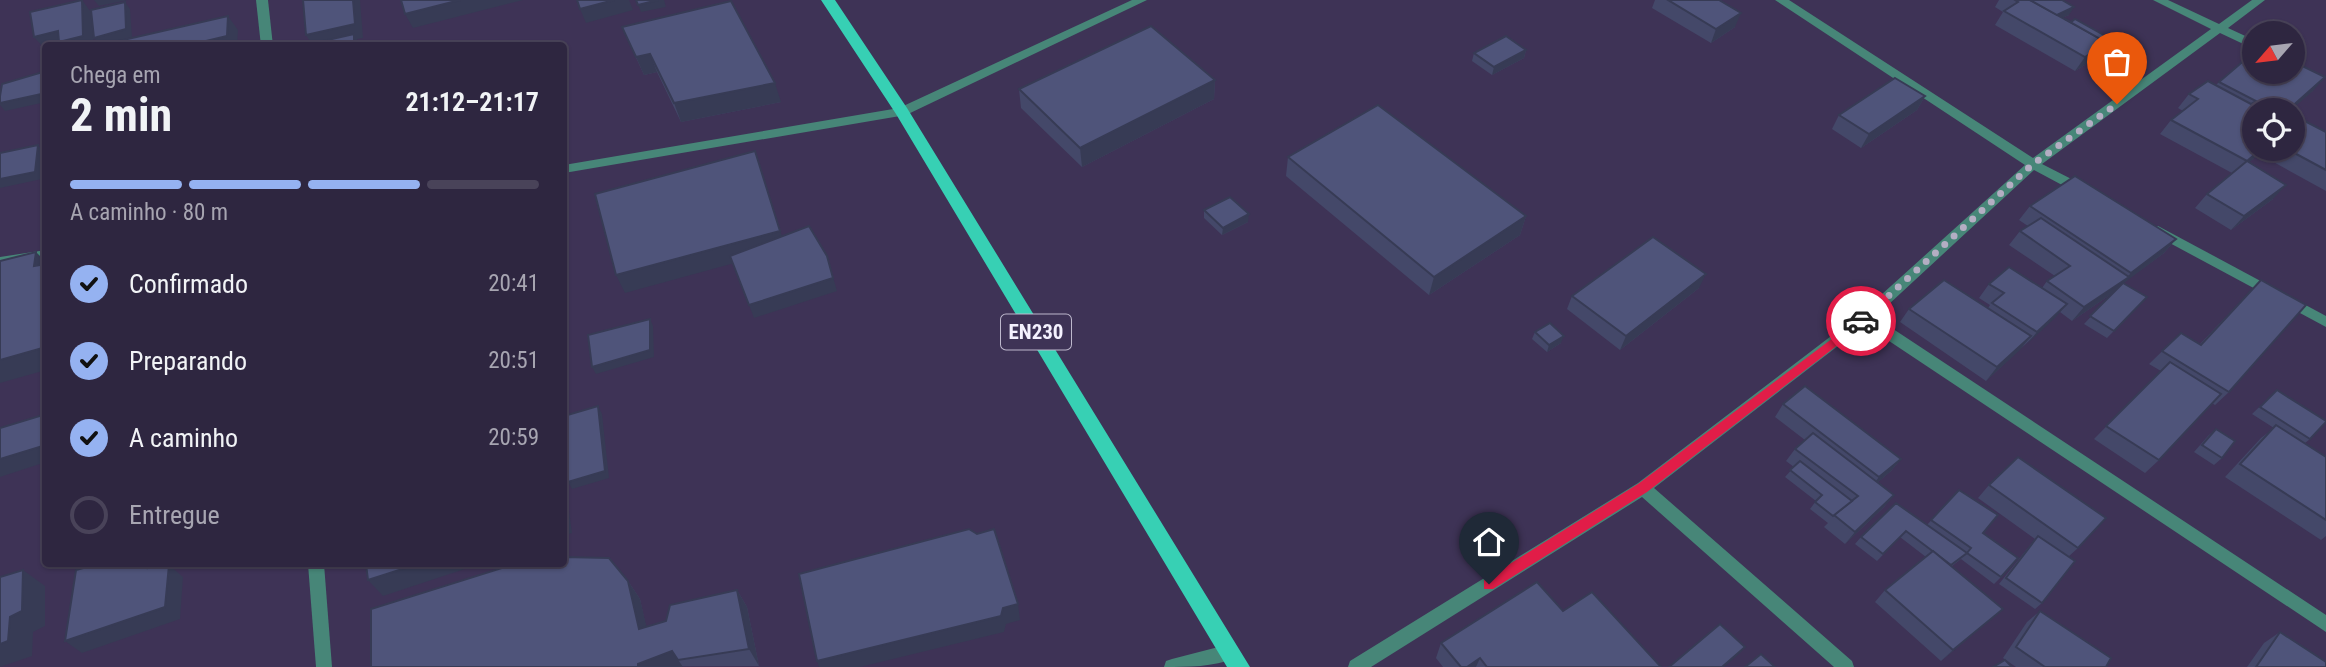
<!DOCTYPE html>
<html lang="pt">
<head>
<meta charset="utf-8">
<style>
	body { margin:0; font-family:"Roboto Condensed",sans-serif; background:#3a324b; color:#f1f3f6; height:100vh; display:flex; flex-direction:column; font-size:26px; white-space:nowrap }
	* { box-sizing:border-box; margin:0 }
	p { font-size:23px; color:#a7a5b1 }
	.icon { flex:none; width:38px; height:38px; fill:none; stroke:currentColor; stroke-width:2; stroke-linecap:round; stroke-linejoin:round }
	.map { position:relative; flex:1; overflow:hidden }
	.side { position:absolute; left:42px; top:42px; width:525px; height:525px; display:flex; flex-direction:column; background:#2e2640; border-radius:7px; box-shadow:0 2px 5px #0004,0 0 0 2px #494359 }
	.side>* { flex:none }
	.needle { width:46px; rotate:242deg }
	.tools { position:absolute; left:2242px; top:21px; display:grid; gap:14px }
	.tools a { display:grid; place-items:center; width:63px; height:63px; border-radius:50%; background:#2e2640; box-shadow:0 2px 5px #0004,0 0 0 2px #494359; font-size:35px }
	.pin { position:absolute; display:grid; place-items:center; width:60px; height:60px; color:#fff; margin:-72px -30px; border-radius:50% 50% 50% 0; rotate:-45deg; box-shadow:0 0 7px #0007 }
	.pin .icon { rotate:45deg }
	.courier { position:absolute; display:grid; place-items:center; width:70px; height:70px; margin:-35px; border:5px solid #e11d48; border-radius:50%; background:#fff; color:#222; box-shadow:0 2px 9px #0007 }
	.head em { font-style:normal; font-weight:700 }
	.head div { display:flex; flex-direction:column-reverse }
	.head { display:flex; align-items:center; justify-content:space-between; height:119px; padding:0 28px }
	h1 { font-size:46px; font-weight:700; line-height:52px }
	.bar { display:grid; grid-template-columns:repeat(4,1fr); gap:10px 7px; align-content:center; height:84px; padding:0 28px }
	.bar i { height:9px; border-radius:5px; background:#494359 }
	.bar .selected { background:#95b2f1 }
	.bar p { grid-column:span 4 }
	ol { padding:0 28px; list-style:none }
	li { display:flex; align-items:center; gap:21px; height:77px }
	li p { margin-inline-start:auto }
	li .icon { padding:7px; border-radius:50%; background:#95b2f1; color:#111; stroke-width:4 }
	li:last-child { color:#a7a5b1 }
	li i { width:38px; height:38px; border:4px solid #494359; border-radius:50% }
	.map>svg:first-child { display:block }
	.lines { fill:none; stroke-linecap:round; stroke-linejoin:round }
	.street { fill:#478678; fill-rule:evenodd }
	.primary { fill:#37d0b4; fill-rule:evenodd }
	.wall { fill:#444869 }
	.shaded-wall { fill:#373b55 }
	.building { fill:#4f547a; stroke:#373b55; stroke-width:2 }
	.route { fill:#e11d48 }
	.done { stroke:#b4aec3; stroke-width:7; stroke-dasharray:0 12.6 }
	.labels { text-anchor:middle; stroke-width:7; stroke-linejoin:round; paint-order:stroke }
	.shield { fill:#3e3356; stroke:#bdb8cc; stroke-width:2 }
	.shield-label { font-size:21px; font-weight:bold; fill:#f4f1fe }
</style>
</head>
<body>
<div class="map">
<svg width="2326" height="667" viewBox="0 0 2326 667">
	<rect width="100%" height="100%" fill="#3e3356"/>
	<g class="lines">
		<g class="street">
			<path d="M256 0H268L273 46H261Z"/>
			<path d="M1132 0H1147L906 115 564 173V165L899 108Z"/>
			<path d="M1775 0H1789L2033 158 2211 29 2153 0H2168L2219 24 2252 0H2265L2228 28 2254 40V49L2220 33 2042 164 2087 187 2088 190 2087 193H2077L2034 170 1875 317 2326 615V632L1865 325 1654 488 1852 661 1854 667H1834L1642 497 1371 667H1348L1350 661 1638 483 1860 314 2025 165Z"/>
			<path d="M2158 226 2326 316V327L2153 234 2151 231Z"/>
			<path d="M46 250V260L0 267V257Z"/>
			<path d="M308 564H324L332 667H316Z"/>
			<path d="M1230 644 1236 646 1238 652 1236 658C1212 667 1189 667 1164 667L1166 661 1172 659Z"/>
		</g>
		<path class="primary" d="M821 0H835L907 108 1250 667H1227L896 114Z"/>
	</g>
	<g class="wall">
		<path d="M1655 0H1722L1720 1 1735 27 1711 43 1652 8Z"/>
		<path d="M1999 0H2062L2069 15 2062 18 2106 42 2142 54 2136 61 2108 78 2092 68 2097 61 2103 57 2099 55 2098 57 2075 71 1995 25 2003 12 1995 7Z"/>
		<path d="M622 27 781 102 681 122 657 72 644 75Z"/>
		<path d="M1526 50 1524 58 1492 75 1472 61 1474 53Z"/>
		<path d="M1215 80 1214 99 1082 167 1021 108 1019 89Z"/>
		<path d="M2219 82 2313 91 2254 110V149H2292L2326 132V191L2259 154 2249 162 2273 199 2231 230 2195 208 2207 194 2232 173 2160 134 2171 120 2183 111 2178 108 2189 94 2216 85Z"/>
		<path d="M1925 96 1917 110 1861 148 1832 129 1839 115Z"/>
		<path d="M1288 157 1526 216 1520 235 1429 295 1286 176Z"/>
		<path d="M2030 206 2176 239 2164 253 2123 283 2147 297 2107 338 2084 324 2114 292 2072 321 2060 312 1986 381 1900 322 1909 309 1988 308 1990 305 1979 298 1989 284 2042 288 2047 281 2055 276 2009 245 2020 231 2028 226 2019 220Z"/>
		<path d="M1204 210 1248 222 1222 235 1204 218Z"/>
		<path d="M2261 280 2229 392 2215 405 2212 403 2159 460 2145 473 2094 439 2161 371 2149 364 2181 333 2200 344Z"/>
		<path d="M1699 288 1620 350 1567 309 1572 296Z"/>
		<path d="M1535 332 1561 343 1547 352 1532 339Z"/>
		<path d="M2277 390 2310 439 2305 443 2326 457V536L2321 540 2225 477 2261 438 2274 428 2252 414Z"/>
		<path d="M1783 404 1901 459 1891 471 1878 482 1894 495 1884 507 1845 544 1824 527 1828 523 1810 509 1816 501 1785 477 1794 467 1786 461 1795 449 1805 440 1775 417Z"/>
		<path d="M2216 429 2222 458 2214 465 2194 452 2208 436Z"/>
		<path d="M1989 485 2078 548 2068 557 2042 603 2035 609 1999 584 2035 539 1978 498Z"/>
		<path d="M1959 490 1983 533 2001 577 1994 584 1961 559 1952 566 1990 620 1941 661 1875 602 1885 590 1926 557 1900 537 1877 561 1855 544 1861 537 1927 525Z"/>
		<path d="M565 557 628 581 640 599 646 627 666 621 737 590 747 607 759 666 371 667Z"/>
		<path d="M1563 611 1661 667H1443L1436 658 1441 643Z"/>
		<path d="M2040 611 2106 667H2016L2003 658 2027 622Z"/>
		<path d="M2280 632 2326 667H2247L2264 643Z"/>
	</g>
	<g class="shaded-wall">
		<path d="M82 0 93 15 94 46H46V50L34 37Z"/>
		<path d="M94 0H128L99 6Z"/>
		<path d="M353 0H360L363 38 357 39 359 46H313L306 35Z"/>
		<path d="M460 0H523L413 28 405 14Z"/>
		<path d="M614 0H629L633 10 586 23 580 9Z"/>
		<path d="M658 0H664L666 7 641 12 638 5Z"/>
		<path d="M125 2 130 9 132 37 100 45 94 38Z"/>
		<path d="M2074 7 2069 15 2050 24 2055 16Z"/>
		<path d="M1741 13 1735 27 1711 43 1716 29Z"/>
		<path d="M228 16 238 30 237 46H185Z"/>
		<path d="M2108 43 2098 57 2075 71 2085 57Z"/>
		<path d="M1526 50 1524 58 1492 75 1494 67Z"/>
		<path d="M650 54 657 72 644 75 636 57Z"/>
		<path d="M2142 54 2136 61 2108 78 2114 71Z"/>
		<path d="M2325 77 2313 91 2291 110H2288Z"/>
		<path d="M1215 80 1214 99 1082 167 1080 148Z"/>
		<path d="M775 83 781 102 681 122 674 103Z"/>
		<path d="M46 93V102L5 111 0 105V103Z"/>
		<path d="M1925 96 1917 110 1861 148 1869 134Z"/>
		<path d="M38 145 45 153 42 179 0 188V179Z"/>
		<path d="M2261 149H2264L2259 154 2234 175 2247 161Z"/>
		<path d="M755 151 786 249 625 293 616 275Z"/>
		<path d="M2286 185 2273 199 2231 230 2244 216Z"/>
		<path d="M1249 214 1248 222 1222 235 1223 228Z"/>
		<path d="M1526 216 1520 235 1429 295 1434 277Z"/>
		<path d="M2176 239 2164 253 2124 283 2117 290 2072 321 2084 307 2124 280 2131 273Z"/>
		<path d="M36 252 46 262V278L34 266Z"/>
		<path d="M827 256 837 291 754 318 749 305Z"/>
		<path d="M1706 274 1699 288 1620 350 1626 336Z"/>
		<path d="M2067 304 2056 317 2026 345 2037 332Z"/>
		<path d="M650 319 653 326 654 357 596 374 592 367Z"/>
		<path d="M1564 336 1561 343 1547 352 1549 345Z"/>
		<path d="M2031 336 2020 350 1986 381 1997 367Z"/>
		<path d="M46 347V370L0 383V360Z"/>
		<path d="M598 406 602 414 609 478 572 489 568 482Z"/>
		<path d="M46 445V462L0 477V459Z"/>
		<path d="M1901 459 1891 471 1869 490 1879 477Z"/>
		<path d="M564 475 572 533 564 536Z"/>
		<path d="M1894 495 1884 507 1845 544 1855 532Z"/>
		<path d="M149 564H164L163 580 148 568Z"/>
		<path d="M418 564H480L383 596 368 580Z"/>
		<path d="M169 565 183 577 180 619 82 653 65 641Z"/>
		<path d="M23 570 45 586V626L33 632 32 656 0 667V644L10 617Z"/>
		<path d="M628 581 640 599 651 646 639 629Z"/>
		<path d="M737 590 747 607 759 666 749 649Z"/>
		<path d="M1018 604 1020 620 1006 624 1004 632 860 667H819L817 661Z"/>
		<path d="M2003 609 1990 620 1941 661 1953 650Z"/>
		<path d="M1745 647 1740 653 1724 667H1722Z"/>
		<path d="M672 651 683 667H638V664Z"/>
		<path d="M1480 658 1476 667H1467Z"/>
	</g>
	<g class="building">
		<path d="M82 0 83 36 59 42 58 31 34 37 30 12Z"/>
		<path d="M303 0H353L355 24 306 35Z"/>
		<path d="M401 0H460L405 14Z"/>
		<path d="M577 0H614L580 9Z"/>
		<path d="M636 0H658L638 5Z"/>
		<path d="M1668 0H1719L1741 13 1716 29Z"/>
		<path d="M2015 0H2030L2108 43 2085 57 2004 11 2018 2Z"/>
		<path d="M2030 0H2062L2074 7 2057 15Z"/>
		<path d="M731 1 775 83 674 103 650 54 636 57 622 27Z"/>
		<path d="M125 2 126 29 94 38 91 10Z"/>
		<path d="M228 16 227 36 185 46H97Z"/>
		<path d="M2065 19 2071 22 2075 19 2109 38 2104 41Z"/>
		<path d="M1151 26 1215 80 1080 148 1019 89Z"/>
		<path d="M354 34V46H310V44Z"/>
		<path d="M1506 36 1526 50 1494 67 1474 53Z"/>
		<path d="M2116 39 2142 54 2114 71 2097 61 2112 51 2105 47 2107 44Z"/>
		<path d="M2254 52V72H2292V61L2325 77 2288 110H2254V149H2261L2247 161 2171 120 2198 99 2189 94 2208 81 2251 104 2256 101 2219 82Z"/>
		<path d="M46 71V93L0 103V96L2 84Z"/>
		<path d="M1895 78 1925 96 1869 134 1839 115Z"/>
		<path d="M1378 105 1526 216 1434 277 1288 157Z"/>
		<path d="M2299 118 2326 132V170L2287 149H2292V123Z"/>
		<path d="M38 145 35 172 0 179V153Z"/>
		<path d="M755 151 780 231 616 275 595 194Z"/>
		<path d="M2247 161 2286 185 2244 216 2207 194Z"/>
		<path d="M2075 176 2176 239 2131 273 2030 206Z"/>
		<path d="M1230 197 1249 214 1223 228 1204 210Z"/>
		<path d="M2041 218 2129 277 2084 307 2047 281 2070 266 2020 231Z"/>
		<path d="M809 226 827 256 833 278 749 305 730 256Z"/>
		<path d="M1653 237 1706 274 1626 336 1572 296Z"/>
		<path d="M36 252 34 266 46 264V347L0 360V261Z"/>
		<path d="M2009 267 2067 304 2037 332 1992 303 2004 293 1989 284Z"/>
		<path d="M1944 280 2031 336 1997 367 1909 309Z"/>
		<path d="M2261 280 2306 305 2229 392 2162 351 2181 333 2201 345Z"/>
		<path d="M2123 283 2147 297 2114 331 2090 316Z"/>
		<path d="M650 319V350L592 367 588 335Z"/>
		<path d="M1550 323 1564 336 1549 345 1535 332Z"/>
		<path d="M2170 362 2221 394 2159 460 2106 426Z"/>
		<path d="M1805 386 1901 459 1879 477 1783 404Z"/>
		<path d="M2277 390 2326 421V422L2310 439 2260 407Z"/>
		<path d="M598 406 605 471 568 482 564 433V416Z"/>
		<path d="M46 414V445L0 459V428Z"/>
		<path d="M2276 425 2326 457V520L2240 464Z"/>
		<path d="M2216 429 2235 441 2222 458 2202 445Z"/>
		<path d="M1813 433 1894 495 1855 532 1834 515 1858 496 1795 449Z"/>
		<path d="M2018 457 2106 518 2078 548 1989 485Z"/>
		<path d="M1800 461 1852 501 1833 516 1815 502 1822 495 1790 470Z"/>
		<path d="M1959 490 1998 515 1983 533 2018 558 2001 577 1967 553 1971 548 1931 520Z"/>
		<path d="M1896 503 1967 553 1951 565 1906 531 1883 554 1861 537Z"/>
		<path d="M969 529 977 534 994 529 1018 604 1003 608 1001 616 817 661 799 574Z"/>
		<path d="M2038 536 2075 561 2042 603 2006 578Z"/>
		<path d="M1933 551 2003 609 1953 650 1885 590Z"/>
		<path d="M564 557 609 558 628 581 639 629 666 621 670 605 737 590 749 649 678 660 672 651 638 664V667H371V609L515 564H564Z"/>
		<path d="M98 564H149L148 568 169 565 165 607 65 641 76 570Z"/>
		<path d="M366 564H418L368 580Z"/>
		<path d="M23 570 22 611 10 617 8 641 0 644V577Z"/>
		<path d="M1537 582 1563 611 1592 592 1661 667H1487L1480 658 1467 667H1461L1441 643Z"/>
		<path d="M2040 611 2111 658 2106 667H2045L2016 647Z"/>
		<path d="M1720 624 1745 647 1722 667H1669Z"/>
		<path d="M2280 632 2326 662V667H2256Z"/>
		<path d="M1761 654 1775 667H1745Z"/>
		<path d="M2005 660 2012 667H1993Z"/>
	</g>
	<path class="route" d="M1861 317 1865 318V324L1647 492 1493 589H1484V580L1638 484Z"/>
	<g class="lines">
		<path class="done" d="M1861 321 2033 164 2117 104"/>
	</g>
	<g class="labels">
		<rect class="shield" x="1001" y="314.5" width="70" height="35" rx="5"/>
		<g class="shield-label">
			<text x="1036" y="339">EN230</text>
		</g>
	</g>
</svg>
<div class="tools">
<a><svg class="needle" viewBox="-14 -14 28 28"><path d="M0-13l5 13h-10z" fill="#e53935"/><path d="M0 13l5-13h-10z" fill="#a7a5b1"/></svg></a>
<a><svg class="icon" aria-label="locate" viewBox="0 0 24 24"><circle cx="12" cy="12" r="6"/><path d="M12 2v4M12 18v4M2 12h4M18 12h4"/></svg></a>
</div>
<div class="pin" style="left:2117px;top:104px;background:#ea580c"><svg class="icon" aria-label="bag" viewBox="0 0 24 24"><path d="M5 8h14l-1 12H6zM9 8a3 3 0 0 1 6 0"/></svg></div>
<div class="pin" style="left:1489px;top:584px;background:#1f2937"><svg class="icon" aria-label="home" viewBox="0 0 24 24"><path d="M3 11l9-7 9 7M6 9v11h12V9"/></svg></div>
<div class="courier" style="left:1861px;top:321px"><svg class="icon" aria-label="car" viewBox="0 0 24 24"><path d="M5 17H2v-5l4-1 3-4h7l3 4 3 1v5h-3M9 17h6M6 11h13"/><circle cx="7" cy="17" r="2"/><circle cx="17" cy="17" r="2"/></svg></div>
<section class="side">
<div class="head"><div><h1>2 min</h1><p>Chega em</p></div><em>21:12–21:17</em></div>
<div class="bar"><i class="selected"></i><i class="selected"></i><i class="selected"></i><i></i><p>A caminho · 80 m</p></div>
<ol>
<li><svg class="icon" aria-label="check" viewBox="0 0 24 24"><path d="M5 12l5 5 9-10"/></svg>Confirmado<p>20:41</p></li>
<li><svg class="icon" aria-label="check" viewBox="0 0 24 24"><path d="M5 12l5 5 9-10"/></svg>Preparando<p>20:51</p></li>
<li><svg class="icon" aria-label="check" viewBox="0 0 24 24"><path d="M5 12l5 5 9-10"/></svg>A caminho<p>20:59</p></li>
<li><i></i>Entregue</li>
</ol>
</section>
</div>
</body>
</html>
